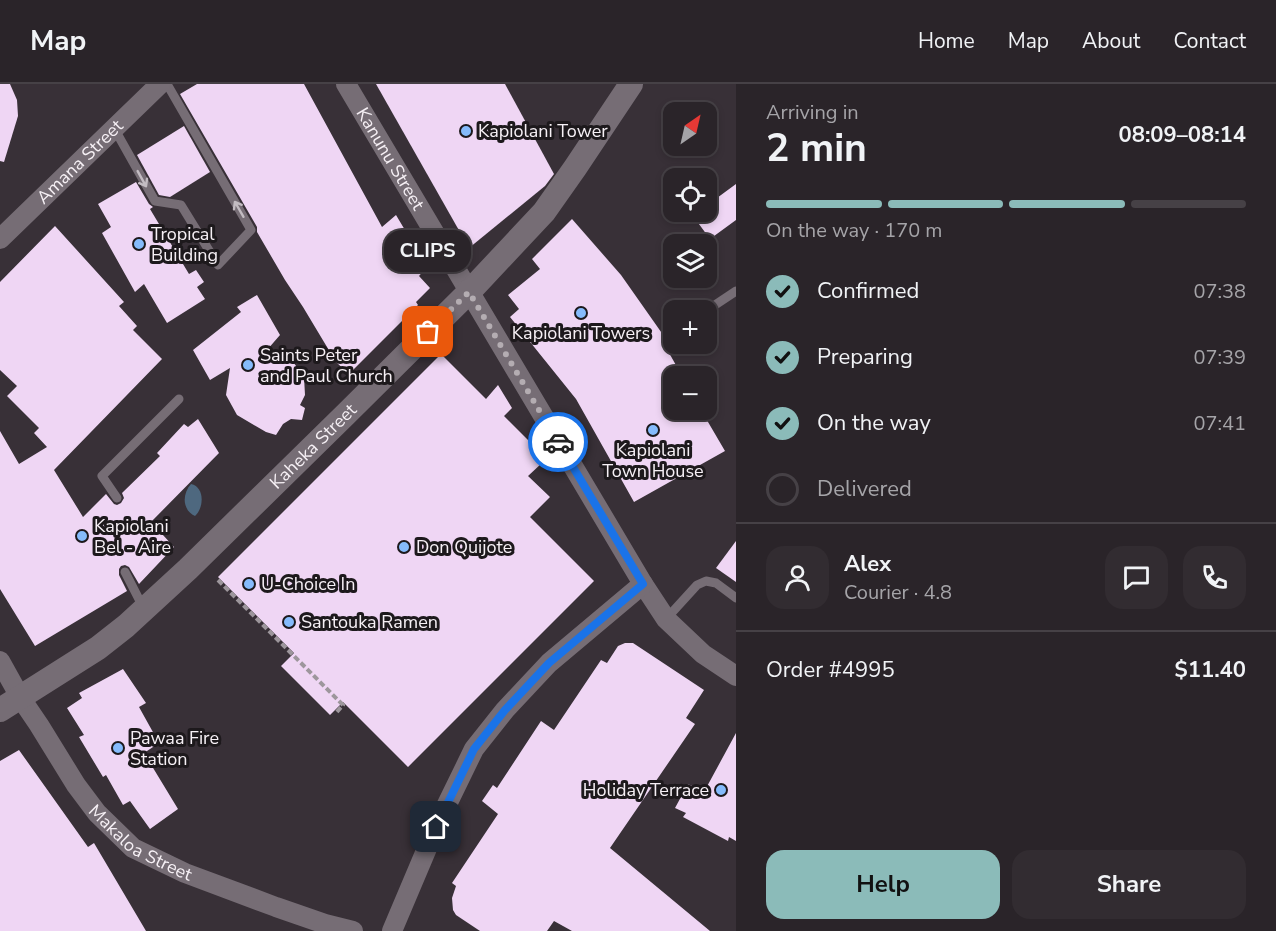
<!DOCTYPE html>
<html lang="en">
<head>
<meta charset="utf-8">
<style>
	body { margin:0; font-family:"Nunito Sans",sans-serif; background:#322c31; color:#f1f3f6; height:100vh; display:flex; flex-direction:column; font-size:22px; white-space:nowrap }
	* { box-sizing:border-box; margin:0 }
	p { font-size:20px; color:#a5a4a8 }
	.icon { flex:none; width:33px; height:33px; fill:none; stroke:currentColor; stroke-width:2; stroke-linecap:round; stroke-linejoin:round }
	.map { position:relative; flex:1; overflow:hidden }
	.side { display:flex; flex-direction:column; background:#2a2429; width:540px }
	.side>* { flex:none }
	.needle { width:39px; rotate:34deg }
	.controls { position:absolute; left:663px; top:18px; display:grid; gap:12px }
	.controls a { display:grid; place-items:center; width:54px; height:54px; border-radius:12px; background:#2a2429; box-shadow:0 3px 9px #0003,0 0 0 2px #464146; font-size:30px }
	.pin { position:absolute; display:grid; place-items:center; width:51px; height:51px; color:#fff; margin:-26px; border-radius:12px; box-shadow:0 3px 9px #0006 }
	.courier { position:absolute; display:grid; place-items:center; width:60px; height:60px; margin:-30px; border:4px solid #1a73e8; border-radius:50%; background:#fff; color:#222; box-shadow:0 2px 8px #0007 }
	.bubble { position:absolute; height:42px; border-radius:18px; background:#2a2429; box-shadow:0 3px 9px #0003,0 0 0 2px #464146; font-size:20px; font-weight:700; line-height:42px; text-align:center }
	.summary em { font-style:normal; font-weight:700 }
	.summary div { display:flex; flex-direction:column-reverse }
	.summary { display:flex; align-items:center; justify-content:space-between; height:102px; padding:0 30px }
	h1 { font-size:39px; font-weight:700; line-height:45px }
	.bar { display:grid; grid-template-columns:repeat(4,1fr); gap:9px 6px; align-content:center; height:72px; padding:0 30px }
	.bar i { height:8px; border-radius:4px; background:#464146 }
	.bar .selected { background:#8bbbb9 }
	.bar p { grid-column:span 4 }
	.line { display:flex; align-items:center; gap:15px; padding:0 30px; border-top:2px solid #464146 }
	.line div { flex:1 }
	.round { display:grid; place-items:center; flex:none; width:63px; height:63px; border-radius:18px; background:#322c31 }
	ol { padding:0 30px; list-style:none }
	li { display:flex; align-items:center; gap:18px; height:66px }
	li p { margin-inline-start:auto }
	li .icon { padding:6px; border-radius:50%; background:#8bbbb9; color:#111; stroke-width:4 }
	li:last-child { color:#a5a4a8 }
	li i { width:33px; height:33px; border:3px solid #464146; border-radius:50% }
	.primary-button { display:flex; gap:12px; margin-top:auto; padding:12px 30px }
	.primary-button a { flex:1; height:69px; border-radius:18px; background:#8bbbb9; color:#111; font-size:24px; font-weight:700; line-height:69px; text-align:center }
	.primary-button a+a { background:#322c31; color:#f1f3f6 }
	header { display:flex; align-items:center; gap:36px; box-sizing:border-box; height:84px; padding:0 30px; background:#2a2429; border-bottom:2px solid #464146 }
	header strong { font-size:28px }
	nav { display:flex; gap:33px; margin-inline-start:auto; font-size:21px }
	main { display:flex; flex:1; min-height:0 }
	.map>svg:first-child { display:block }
	.water { fill:#4e687f }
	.building { fill:#efd6f4 }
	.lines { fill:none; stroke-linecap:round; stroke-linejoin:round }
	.path { stroke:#9d969c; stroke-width:4; stroke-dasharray:6 3; stroke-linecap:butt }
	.service { stroke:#766d75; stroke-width:9 }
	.minor { stroke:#766d75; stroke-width:20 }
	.tertiary { stroke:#766d75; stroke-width:24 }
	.oneway { stroke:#c3bcc2 }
	.done { stroke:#b4adb2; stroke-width:6; stroke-dasharray:0 10.8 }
	.route { stroke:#1a73e8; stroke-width:8 }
	.poi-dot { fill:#85bbfb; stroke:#1d191c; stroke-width:2 }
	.labels { text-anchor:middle; stroke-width:6; stroke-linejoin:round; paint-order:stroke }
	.poi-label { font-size:18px; fill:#f6f0f5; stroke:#1d191c; text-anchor:start }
	.street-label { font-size:18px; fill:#f6f0f5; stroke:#1d191c }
</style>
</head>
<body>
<header>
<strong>Map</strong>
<nav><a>Home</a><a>Map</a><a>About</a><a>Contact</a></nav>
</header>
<main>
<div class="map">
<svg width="736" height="847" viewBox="0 0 736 847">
	<rect width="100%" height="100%" fill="#383037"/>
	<path class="water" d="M191 400C205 403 204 424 195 432 182 426 182 410 191 400Z"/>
	<g class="building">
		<path d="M0 0H10L17 16 18 32 4 78 0 77Z"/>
		<path d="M197 0H304L382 143 396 131 427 183 419 192 430 204 416 218 418 221 349 290 336 278 303 223 285 196 257 148V143L180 10Z"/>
		<path d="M376 0H505L554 90 545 102 469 164Z"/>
		<path d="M184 42 210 88 170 113 159 111 137 71Z"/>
		<path d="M136 98 149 120 153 123 150 125 189 190 196 186 204 198 197 203 205 215 167 239 144 200 135 208 102 149 111 143 98 120Z"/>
		<path d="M736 100V136L710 155 693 132 699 128H706V122Z"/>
		<path d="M572 135 621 191 666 255 663 258 682 292H674V326H701L725 367 634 418 576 315 510 233 519 225 508 211 540 185 532 175Z"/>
		<path d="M55 142 124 218 119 222 137 242 133 246 162 275 54 386 83 433 106 410 114 420 117 421 121 419 124 414 122 409 160 372 157 369 184 340 188 343 198 335 219 369 151 438 174 463 139 500 129 483 125 481 121 482 119 485V491L127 507 35 562 0 505V347L19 380 47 363 34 349 39 344 7 312 17 302 0 286V198Z"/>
		<path d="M257 211 280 251 267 266 291 275 304 293 305 311 300 321 305 324 302 336 291 335 283 340 276 351 266 348 237 331 226 311 230 284 210 296 193 266 241 228 237 223Z"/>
		<path d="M441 270 486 315 498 301 512 324 504 332 528 356 542 379 528 392 550 413 530 433 594 497 408 683 343 618 330 631 281 582 294 569 218 493Z"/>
		<path d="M736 457V498L716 484Z"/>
		<path d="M625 559H633L704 606 686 634 695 640 610 764 710 847H572L554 837 547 847H480L456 831 453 826 452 814 456 802 452 799 498 730 482 717 493 701 497 704 541 637 554 646 601 576 607 579 618 562Z"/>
		<path d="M123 585 146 619 139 623 159 659 144 669 178 725 150 745 130 717 123 721 106 691 103 693 79 653 84 651 67 624 82 614 79 609Z"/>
		<path d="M736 649V757L729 753 728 757 683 733 686 729 675 724 688 700 704 708Z"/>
		<path d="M19 666 88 763 94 759 146 847H0V677Z"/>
	</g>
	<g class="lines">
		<path class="path" d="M218 496 343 621 336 629"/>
		<g class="service">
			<path d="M114 44 155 117 181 121 218 181 251 146 167 0"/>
			<path d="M706 227 736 207"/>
			<path d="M117 414 102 392 179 315"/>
			<path d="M125 488 143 523"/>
			<path d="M666 535 697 501 706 497 716 499 736 514"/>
		</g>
		<g class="minor">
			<path id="s1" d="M346 0 643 500 666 535 703 570 736 592"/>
			<path id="s2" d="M0 155 160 0"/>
			<path id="s3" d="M0 577 20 613 39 641 76 701 97 729 133 764 185 789 276 823 325 840 353 847"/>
			<path d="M392 847 436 743 474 665 505 626 549 579 643 500"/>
		</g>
		<path class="tertiary" id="s4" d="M0 626 98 564 126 542 188 485 345 331 469 208 544 128 575 84 631 0"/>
	</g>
	<defs><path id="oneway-shaft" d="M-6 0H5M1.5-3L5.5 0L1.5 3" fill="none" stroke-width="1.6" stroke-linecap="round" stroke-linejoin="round" transform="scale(1.5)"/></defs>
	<g class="oneway">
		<use href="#oneway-shaft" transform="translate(142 95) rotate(61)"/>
		<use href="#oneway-shaft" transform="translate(239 125) rotate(-120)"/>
	</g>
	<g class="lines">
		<path class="done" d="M428 248 469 208 558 358"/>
		<path class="route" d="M436 743 474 665 505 626 549 579 643 500 558 358"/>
	</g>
	<g class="poi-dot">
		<circle cx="466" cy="47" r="6"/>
		<circle cx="139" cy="160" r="6"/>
		<circle cx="581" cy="229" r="6"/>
		<circle cx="248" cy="281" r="6"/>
		<circle cx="653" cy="346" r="6"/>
		<circle cx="82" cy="452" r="6"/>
		<circle cx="404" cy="463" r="6"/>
		<circle cx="249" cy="500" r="6"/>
		<circle cx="289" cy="538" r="6"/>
		<circle cx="118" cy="664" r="6"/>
		<circle cx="721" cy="706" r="6"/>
	</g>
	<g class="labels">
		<g class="poi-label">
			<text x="478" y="53">Kapiolani Tower</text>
			<text x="151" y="156">Tropical<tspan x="151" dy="21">Building</tspan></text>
			<text x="581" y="255" text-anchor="middle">Kapiolani Towers</text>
			<text x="260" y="277">Saints Peter<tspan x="260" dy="21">and Paul Church</tspan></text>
			<text x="653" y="372" text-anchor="middle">Kapiolani<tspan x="653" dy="21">Town House</tspan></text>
			<text x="94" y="448">Kapiolani<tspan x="94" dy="21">Bel - Aire</tspan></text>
			<text x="416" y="469">Don Quijote</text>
			<text x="261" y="506">U-Choice In</text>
			<text x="301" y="544">Santouka Ramen</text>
			<text x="130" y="660">Pawaa Fire<tspan x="130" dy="21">Station</tspan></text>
			<text x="709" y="712" text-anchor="end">Holiday Terrace</text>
		</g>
		<g class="street-label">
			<text dy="6" stroke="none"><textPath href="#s1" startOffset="87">Kanunu Street</textPath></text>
			<text dy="6" stroke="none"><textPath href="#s2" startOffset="111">Amana Street</textPath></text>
			<text dy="6" stroke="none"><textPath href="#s4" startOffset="411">Kaheka Street</textPath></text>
			<text dy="6" stroke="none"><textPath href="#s3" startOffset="234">Makaloa Street</textPath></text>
		</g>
	</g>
</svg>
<div class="controls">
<a><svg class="needle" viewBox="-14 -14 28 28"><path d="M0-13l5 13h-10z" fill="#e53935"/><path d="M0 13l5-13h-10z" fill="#a5a4a8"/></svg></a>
<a><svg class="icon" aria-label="locate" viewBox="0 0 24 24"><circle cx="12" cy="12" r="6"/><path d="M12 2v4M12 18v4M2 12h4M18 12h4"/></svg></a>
<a><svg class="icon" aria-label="layers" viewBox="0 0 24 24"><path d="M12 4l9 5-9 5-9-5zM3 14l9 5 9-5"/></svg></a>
<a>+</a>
<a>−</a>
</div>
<div class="pin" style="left:428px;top:248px;background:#ea580c"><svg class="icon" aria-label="bag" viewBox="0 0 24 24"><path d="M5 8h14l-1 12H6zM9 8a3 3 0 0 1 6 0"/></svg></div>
<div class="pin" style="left:436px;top:743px;background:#1f2937"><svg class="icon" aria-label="home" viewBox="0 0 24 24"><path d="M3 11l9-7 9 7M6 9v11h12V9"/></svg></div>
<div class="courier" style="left:558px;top:358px"><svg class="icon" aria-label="car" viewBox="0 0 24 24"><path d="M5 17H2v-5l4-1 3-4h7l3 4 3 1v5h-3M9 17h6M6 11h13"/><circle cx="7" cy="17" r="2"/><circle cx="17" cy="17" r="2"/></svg></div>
<div class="bubble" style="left:384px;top:146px;width:87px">CLIPS</div>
</div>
<section class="side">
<div class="summary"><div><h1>2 min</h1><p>Arriving in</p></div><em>08:09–08:14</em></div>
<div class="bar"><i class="selected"></i><i class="selected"></i><i class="selected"></i><i></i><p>On the way · 170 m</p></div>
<ol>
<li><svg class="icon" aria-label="check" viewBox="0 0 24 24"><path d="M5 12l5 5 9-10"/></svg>Confirmed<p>07:38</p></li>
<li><svg class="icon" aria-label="check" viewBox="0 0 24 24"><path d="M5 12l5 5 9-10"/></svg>Preparing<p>07:39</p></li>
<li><svg class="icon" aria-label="check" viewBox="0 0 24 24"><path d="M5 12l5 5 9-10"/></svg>On the way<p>07:41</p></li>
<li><i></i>Delivered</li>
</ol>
<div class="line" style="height:108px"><a class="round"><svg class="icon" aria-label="person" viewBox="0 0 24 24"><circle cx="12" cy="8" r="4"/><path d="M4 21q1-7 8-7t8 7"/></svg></a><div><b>Alex</b><p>Courier · 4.8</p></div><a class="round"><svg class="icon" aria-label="chat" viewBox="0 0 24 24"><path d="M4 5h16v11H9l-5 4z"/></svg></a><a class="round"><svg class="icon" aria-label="phone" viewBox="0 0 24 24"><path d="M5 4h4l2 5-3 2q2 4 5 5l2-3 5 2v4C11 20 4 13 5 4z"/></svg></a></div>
<div class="line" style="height:78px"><div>Order #4995</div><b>$11.40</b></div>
<div class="primary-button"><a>Help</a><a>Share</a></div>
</section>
</main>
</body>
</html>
